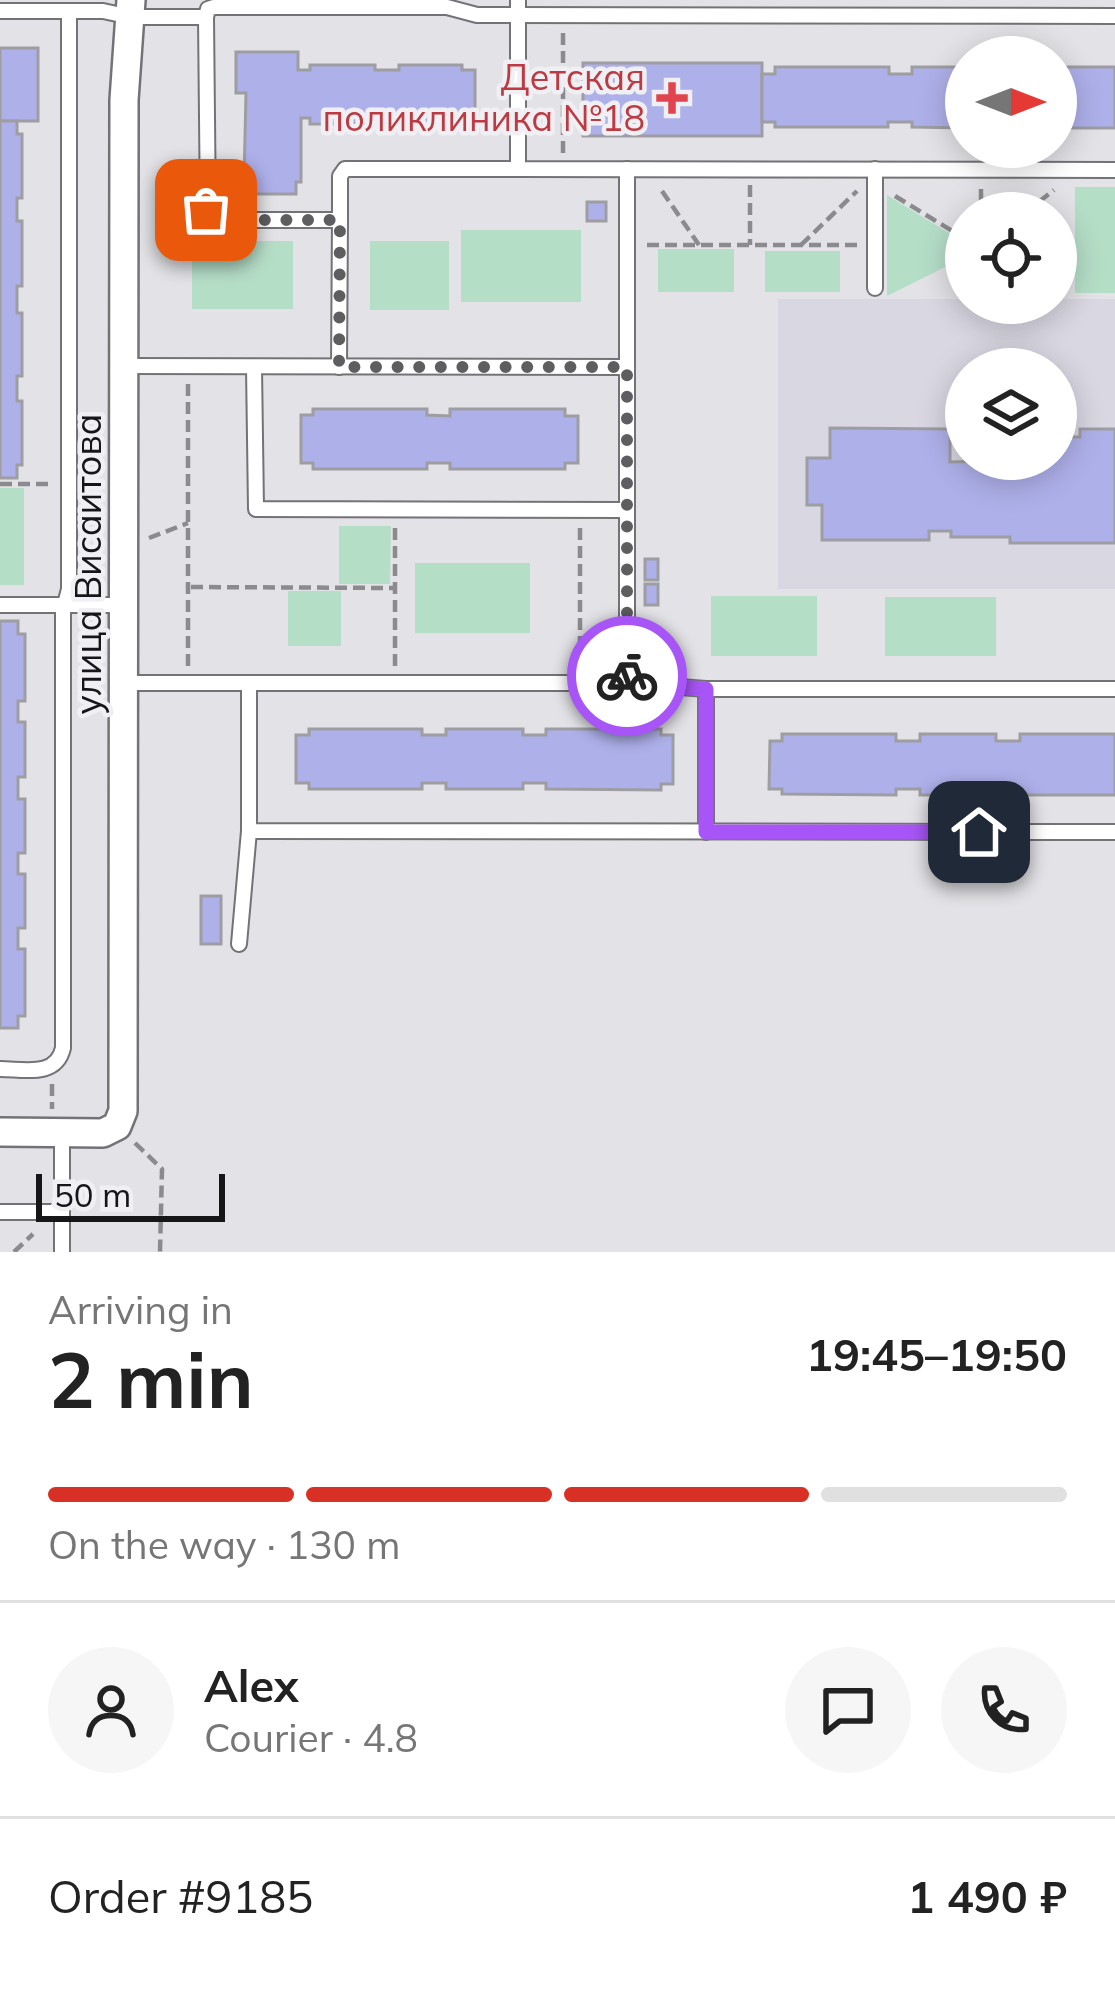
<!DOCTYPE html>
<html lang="en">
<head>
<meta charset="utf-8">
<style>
	body { margin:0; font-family:Mulish,sans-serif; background:#f6f6f6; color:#222; height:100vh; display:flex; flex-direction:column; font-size:45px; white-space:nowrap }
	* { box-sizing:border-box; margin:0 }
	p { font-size:39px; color:#767676 }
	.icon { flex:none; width:66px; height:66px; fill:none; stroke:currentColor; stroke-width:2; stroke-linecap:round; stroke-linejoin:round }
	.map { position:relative; height:1252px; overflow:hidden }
	.sheet { display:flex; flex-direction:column; background:#fff; flex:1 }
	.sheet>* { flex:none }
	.needle { width:78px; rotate:90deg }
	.controls { position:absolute; left:945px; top:36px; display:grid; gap:24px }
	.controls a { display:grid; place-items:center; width:132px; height:132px; border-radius:50%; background:#fff; box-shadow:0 6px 30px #0003; font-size:60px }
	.scale { position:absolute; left:36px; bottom:30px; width:189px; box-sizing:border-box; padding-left:12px; border:6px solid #161618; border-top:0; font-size:33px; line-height:42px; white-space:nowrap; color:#161618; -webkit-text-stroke:9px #f0f0f4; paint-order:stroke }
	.pin { position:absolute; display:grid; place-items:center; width:102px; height:102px; color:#fff; margin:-51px; border-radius:24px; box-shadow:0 6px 18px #0006 }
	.courier { position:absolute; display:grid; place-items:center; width:120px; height:120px; margin:-60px; border:9px solid #a855f7; border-radius:50%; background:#fff; color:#222; box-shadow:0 3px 15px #0007 }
	.head em { font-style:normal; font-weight:700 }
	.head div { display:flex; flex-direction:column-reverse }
	.head { display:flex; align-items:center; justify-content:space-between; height:204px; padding:0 48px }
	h1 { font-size:78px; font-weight:700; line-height:90px }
	.bar { display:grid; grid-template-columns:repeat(4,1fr); gap:18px 12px; align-content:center; height:144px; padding:0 48px }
	.bar i { height:15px; border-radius:9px; background:#e0e0e0 }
	.bar .active { background:#d93025 }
	.bar p { grid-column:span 4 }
	.line { display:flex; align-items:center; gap:30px; padding:0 48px; border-top:3px solid #e0e0e0 }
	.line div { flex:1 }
	.round { display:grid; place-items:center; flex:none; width:126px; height:126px; border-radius:63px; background:#f6f6f6 }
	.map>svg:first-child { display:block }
	.built { fill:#d8d7e2; fill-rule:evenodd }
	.green { fill:#b5dec7 }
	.building { fill:#aeb0ea; stroke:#9e9ea2; stroke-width:3 }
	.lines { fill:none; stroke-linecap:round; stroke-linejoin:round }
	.service-casing { stroke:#737377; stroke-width:18 }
	.minor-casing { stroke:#737377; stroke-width:32 }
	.path { stroke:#8b8b8f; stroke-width:4.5; stroke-dasharray:12 6; stroke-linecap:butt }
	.service { stroke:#fff; stroke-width:14 }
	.minor { stroke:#fff; stroke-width:27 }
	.done { stroke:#5e5e60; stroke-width:12; stroke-dasharray:0 21.6 }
	.route { stroke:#a855f7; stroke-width:15 }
	.health-dot { fill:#e0444e; stroke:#f0f0f4; stroke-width:4.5 }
	.labels { text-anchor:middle; stroke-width:9; stroke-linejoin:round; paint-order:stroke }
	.health-label { font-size:36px; fill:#be3a42; stroke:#f0f0f4; text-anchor:end }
	.street-label { font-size:36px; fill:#161618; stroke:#f0f0f4 }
</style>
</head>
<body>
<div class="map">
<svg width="1115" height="1252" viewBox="0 0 1115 1252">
	<rect width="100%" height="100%" fill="#e3e3e7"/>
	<path class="built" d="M778 299H966V303H1056V299H1115V589H778ZM966 369H1056V459H966Z"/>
	<g class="green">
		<rect x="1075" y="187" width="40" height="106"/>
		<path d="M887 195 957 238 955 248 959 260 887 296Z"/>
		<rect x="461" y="230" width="120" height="72"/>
		<rect x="192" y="241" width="101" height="68"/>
		<rect x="370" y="241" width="79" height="69"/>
		<rect x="658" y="249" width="76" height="43"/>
		<rect x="765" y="251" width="75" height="41"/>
		<rect x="0" y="488" width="24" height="97"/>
		<path d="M339 526H391L390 584H339Z"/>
		<rect x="415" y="563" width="115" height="70"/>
		<rect x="288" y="591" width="53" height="55"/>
		<rect x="711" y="596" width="106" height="60"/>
		<rect x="885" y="597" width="111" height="59"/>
	</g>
	<g class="building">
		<rect x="0" y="48" width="38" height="73"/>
		<path d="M236 52H298V70H310V65H375V70H399V65H462V70H475V118H462V124H398V118H375V124H310V118H301V182H296V194H249V181H244L246 93H236Z"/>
		<rect x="583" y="63" width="179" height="73"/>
		<path d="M775 67H889V74H912V67H966V128L912 127V122H888V127H775V122H762V74H775Z"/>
		<rect x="1056" y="67" width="59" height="61"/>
		<path d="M0 121H17V134H22V198H17V221H22V286H17V313H22V376H17V401H22V465H17V478H0Z"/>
		<rect x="587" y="202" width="19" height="19"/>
		<path d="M313 409H427V415L450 416V409H565V416H578V463H565V469H450V463H427V469H313V463H301V415H313Z"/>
		<path d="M830 428 950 429V462L1056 459V437H1080V429H1115V543H1010V537H951V531H929V540H822V505H807V458H830Z"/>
		<rect x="645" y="559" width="13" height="21"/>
		<rect x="645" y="584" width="13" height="21"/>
		<path d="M0 621H18V634H25V701H18V722H25V777H18V799H25V853H18V874H25V928H18V949H25V1016H18V1028H0Z"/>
		<rect x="650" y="642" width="18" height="19"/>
		<path d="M309 729H422V735H446V729H523V735H546V729H661V735H673V784H661V790L546 789V783H523V789H446V783H422V789H309V783H296V735H309Z"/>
		<path d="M782 734H896V741H920V734H996V741H1020V734H1115V795H1020V789H996V795H920V789H896V795L782 794V789H769L770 741H782Z"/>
		<rect x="201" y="896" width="20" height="48"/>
	</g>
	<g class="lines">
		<defs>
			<g id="service">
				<path d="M518 0V169L1115 170"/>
				<path d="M0 11H103L131 17H206L208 9 214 7H447L477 15 1115 16"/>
				<path d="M206 17 208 217 214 220H340V176L345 169H518"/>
				<path d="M627 169V683"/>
				<path d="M875 169V288"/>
				<path d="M124 366 627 367"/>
				<path d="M254 367 256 509 627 510"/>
				<path d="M339 367 340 220"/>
				<path d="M0 605H123"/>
				<path d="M123 683H627L706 689H1115"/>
				<path d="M249 683V831L1115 832"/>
				<path d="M706 689V832"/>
				<path d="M239 944 249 831"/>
				<path d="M0 1069C24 1069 56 1078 63 1048V612L69 589V11"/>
				<path d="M62 1132V1252"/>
				<path d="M0 1212H62"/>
			</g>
			<path id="minor" d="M0 1132 103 1133 117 1126 123 1111 124 100 131 0"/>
		</defs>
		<use href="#service" class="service-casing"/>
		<use href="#minor" class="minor-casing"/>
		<g class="path">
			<path d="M563 33V153"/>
			<path d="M750 185V245"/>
			<path d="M981 189V213"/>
			<path d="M662 191 699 245"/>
			<path d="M895 196 962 237"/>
			<path d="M1025 213 1054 190"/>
			<path d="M966 232 959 248 966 264"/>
			<path d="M647 245H857"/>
			<path d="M801 245 857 191"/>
			<path d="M188 384V667"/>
			<path d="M0 484H51"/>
			<path d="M580 528V667"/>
			<path d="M149 538 188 523"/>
			<path d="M191 587 395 588"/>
			<path d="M395 666V528"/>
			<path d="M52 1084V1109"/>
			<path d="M135 1143 162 1169 160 1252"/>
			<path d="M14 1252 33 1234"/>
		</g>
		<use href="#service" class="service"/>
		<use href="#minor" class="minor"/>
	</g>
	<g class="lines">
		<path class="done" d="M206 210 208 217 214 220H340L339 367H627V676"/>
		<path class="route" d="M627 676V683L706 689V832H979"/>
	</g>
	<path class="health-dot" d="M666 80h12v12h12v12h-12v12h-12v-12h-12v-12h12z"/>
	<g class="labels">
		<g class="health-label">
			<text x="645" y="90">Детская<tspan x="645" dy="41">поликлиника №18</tspan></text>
		</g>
		<g class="street-label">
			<text transform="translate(88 564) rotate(-90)" y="13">улица Висаитова</text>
		</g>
	</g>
</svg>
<div class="controls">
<a><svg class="needle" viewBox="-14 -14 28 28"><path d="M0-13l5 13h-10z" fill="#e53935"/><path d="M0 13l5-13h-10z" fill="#767676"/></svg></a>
<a><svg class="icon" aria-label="locate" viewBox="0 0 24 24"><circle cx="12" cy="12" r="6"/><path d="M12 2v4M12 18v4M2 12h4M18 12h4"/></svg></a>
<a><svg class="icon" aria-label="layers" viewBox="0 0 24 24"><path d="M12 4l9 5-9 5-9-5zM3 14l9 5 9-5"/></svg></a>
</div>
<div class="scale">50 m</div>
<div class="pin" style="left:206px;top:210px;background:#ea580c"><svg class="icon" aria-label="bag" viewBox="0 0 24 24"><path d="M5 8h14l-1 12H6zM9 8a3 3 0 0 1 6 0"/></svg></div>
<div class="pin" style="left:979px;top:832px;background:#1f2937"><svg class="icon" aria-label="home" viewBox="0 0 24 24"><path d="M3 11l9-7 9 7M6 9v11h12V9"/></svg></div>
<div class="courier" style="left:627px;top:676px"><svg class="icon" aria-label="bike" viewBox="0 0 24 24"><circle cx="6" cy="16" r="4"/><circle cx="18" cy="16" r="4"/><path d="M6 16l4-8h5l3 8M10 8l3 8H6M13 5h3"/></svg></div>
</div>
<section class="sheet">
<div class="head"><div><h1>2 min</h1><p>Arriving in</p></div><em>19:45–19:50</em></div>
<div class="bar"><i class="active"></i><i class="active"></i><i class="active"></i><i></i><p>On the way · 130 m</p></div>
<div class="line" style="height:216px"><a class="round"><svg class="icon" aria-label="person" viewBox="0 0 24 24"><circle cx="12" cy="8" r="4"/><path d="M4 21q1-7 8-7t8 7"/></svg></a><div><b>Alex</b><p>Courier · 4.8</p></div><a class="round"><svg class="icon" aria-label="chat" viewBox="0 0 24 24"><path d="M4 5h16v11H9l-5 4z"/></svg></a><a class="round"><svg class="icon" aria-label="phone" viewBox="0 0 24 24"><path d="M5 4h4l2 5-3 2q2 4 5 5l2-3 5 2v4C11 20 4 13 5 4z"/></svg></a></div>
<div class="line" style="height:156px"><div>Order #9185</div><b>1 490 ₽</b></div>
</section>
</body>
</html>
